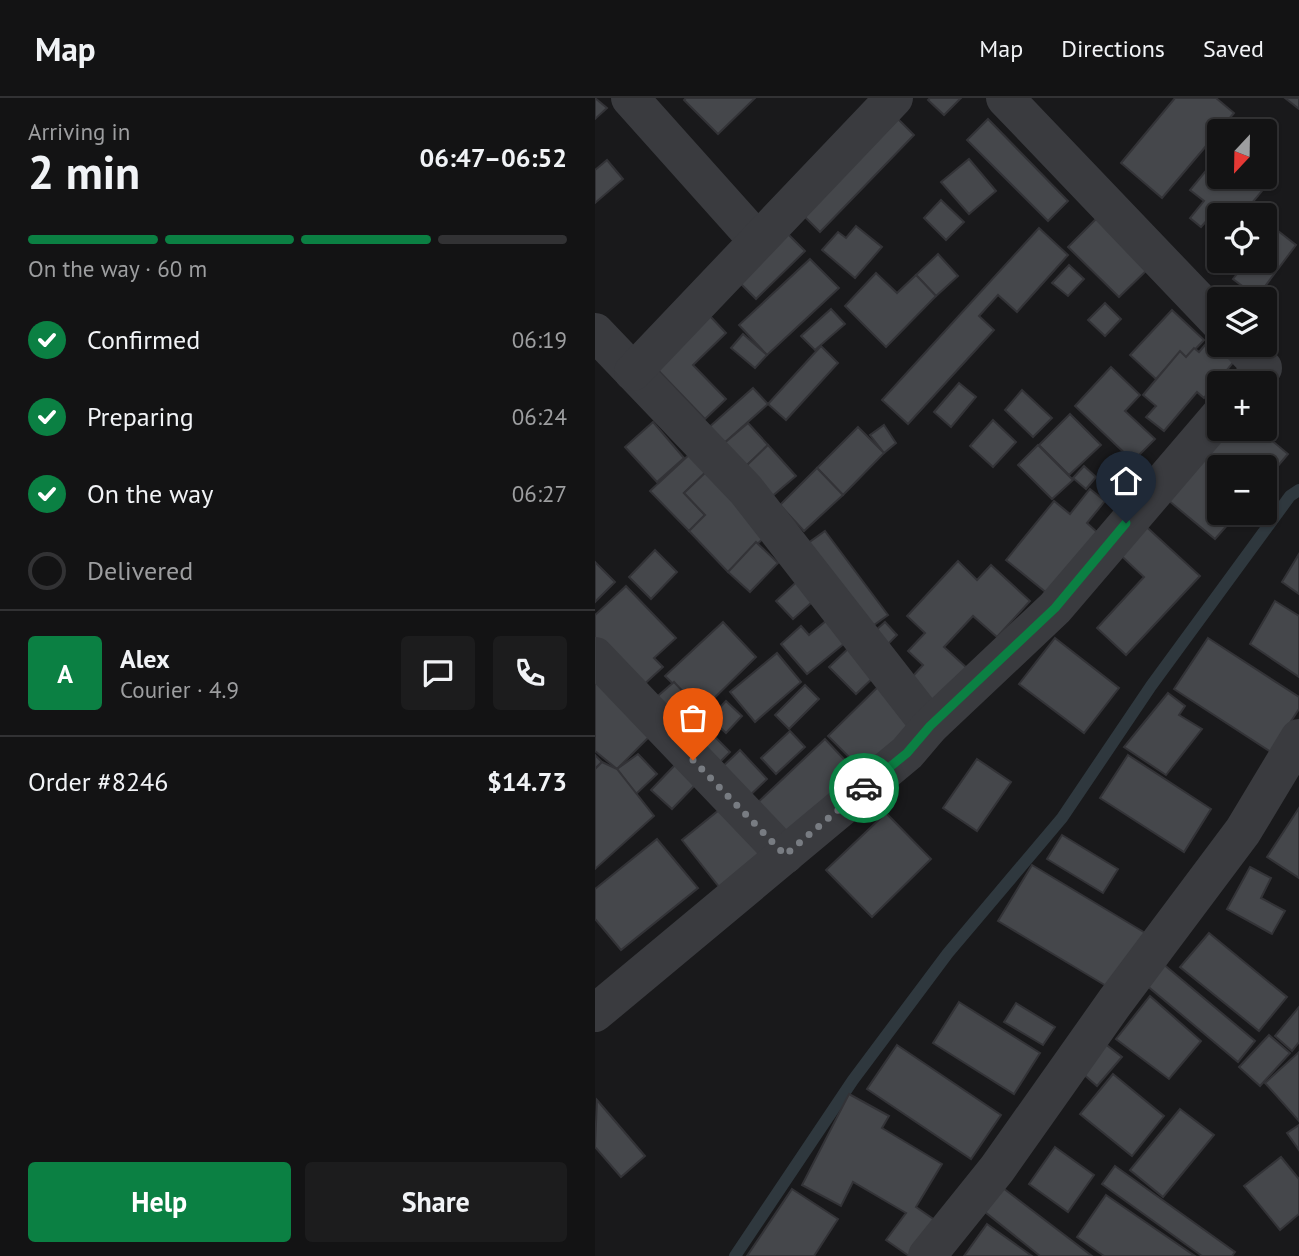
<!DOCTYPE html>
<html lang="en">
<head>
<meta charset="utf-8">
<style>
	body { margin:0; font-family:"PT Sans",sans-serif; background:#1c1c1d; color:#f1f3f6; height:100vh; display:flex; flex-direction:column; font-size:26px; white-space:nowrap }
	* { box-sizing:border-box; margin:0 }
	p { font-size:23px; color:#9d9ea0 }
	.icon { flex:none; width:38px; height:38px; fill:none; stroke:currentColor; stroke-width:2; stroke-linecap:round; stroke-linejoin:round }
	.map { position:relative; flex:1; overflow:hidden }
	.drawer { display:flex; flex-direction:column; background:#131314; width:595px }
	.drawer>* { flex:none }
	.needle { width:46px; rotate:202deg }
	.tools { position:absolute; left:612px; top:21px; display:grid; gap:14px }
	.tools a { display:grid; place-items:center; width:70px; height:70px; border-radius:7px; background:#131314; box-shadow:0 2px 5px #0004,0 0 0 2px #323234; font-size:35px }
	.pin { position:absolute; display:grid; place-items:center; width:60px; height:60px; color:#fff; margin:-72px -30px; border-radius:50% 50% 50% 0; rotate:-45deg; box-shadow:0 0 7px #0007 }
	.pin .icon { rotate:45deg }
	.courier { position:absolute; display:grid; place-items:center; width:70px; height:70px; margin:-35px; border:5px solid #0b8043; border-radius:50%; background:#fff; color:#222; box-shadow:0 2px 9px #0007 }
	.summary em { font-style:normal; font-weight:600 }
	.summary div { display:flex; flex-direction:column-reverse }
	.summary { display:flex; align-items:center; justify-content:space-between; height:119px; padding:0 28px }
	h1 { font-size:46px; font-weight:600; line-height:52px }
	.bar { display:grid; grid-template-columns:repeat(4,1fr); gap:10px 7px; align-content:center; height:84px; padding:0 28px }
	.bar i { height:9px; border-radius:5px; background:#323234 }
	.bar .selected { background:#0b8043 }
	.bar p { grid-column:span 4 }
	.line { display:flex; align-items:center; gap:18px; padding:0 28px; border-top:2px solid #323234 }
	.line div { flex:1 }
	.round { display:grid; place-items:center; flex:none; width:74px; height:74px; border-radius:7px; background:#1c1c1d }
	ol { padding:0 28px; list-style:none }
	li { display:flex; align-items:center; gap:21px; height:77px }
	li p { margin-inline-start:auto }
	li .icon { padding:7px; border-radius:50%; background:#0b8043; color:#fff; stroke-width:4 }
	li:last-child { color:#9d9ea0 }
	li i { width:38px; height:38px; border:4px solid #323234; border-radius:50% }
	.action { display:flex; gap:14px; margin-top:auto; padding:14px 28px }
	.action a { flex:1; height:80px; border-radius:7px; background:#0b8043; color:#fff; font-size:28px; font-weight:600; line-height:80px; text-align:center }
	.action a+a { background:#1c1c1d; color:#f1f3f6 }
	header { display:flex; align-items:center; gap:42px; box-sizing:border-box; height:98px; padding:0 35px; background:#131314; border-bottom:2px solid #323234 }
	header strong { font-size:33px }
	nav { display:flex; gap:38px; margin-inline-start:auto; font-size:24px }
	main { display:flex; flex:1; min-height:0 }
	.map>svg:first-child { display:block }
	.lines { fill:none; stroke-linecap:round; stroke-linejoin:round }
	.stream { stroke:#2f383e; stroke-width:12 }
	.building { fill:#45474b; stroke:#333337; stroke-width:2 }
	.street { stroke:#3a3b3f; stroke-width:38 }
	.done { stroke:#787c82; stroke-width:7; stroke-dasharray:0 12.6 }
	.route { stroke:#0b8043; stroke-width:9 }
</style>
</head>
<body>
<header>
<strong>Map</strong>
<nav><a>Map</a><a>Directions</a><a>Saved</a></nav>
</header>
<main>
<section class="drawer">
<div class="summary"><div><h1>2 min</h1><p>Arriving in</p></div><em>06:47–06:52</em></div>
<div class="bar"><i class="selected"></i><i class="selected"></i><i class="selected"></i><i></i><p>On the way · 60 m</p></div>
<ol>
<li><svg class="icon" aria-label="check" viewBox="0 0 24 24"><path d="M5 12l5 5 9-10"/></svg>Confirmed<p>06:19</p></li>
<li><svg class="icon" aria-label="check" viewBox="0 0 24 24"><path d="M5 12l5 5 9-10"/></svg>Preparing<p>06:24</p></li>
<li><svg class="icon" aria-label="check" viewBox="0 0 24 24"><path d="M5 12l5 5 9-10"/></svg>On the way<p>06:27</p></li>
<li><i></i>Delivered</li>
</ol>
<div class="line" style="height:126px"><b class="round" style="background:#0b8043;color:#fff">A</b><div><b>Alex</b><p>Courier · 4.9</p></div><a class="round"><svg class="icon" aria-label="chat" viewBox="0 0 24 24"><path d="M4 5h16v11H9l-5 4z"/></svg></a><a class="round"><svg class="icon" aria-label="phone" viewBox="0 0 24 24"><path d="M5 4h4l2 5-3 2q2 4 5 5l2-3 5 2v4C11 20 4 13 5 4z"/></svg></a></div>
<div class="line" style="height:91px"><div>Order #8246</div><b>$14.73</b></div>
<div class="action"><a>Help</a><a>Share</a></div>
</section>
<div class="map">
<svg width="704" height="1158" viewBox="0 0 704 1158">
	<rect width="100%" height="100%" fill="#19191b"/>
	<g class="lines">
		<path class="stream" d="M140 1158 258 982 353 855 467 720 556 588 695 398 704 392"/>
	</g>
	<g class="building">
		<path d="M0 0 12 10 0 21Z"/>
		<path d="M91 0H160L123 36 89 2Z"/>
		<path d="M335 0H366L349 17 333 2Z"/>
		<path d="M580 0H621L639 15 567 100 526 65Z"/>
		<path d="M690 0H704V11Z"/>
		<path d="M303 21 319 37 225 134 209 118Z"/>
		<path d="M393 21 473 103 453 123 372 42Z"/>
		<path d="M624 57 625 79H650L667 93 647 117H628L621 112 606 129 595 120 609 103 595 92Z"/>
		<path d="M374 61 401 93 374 116 346 84Z"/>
		<path d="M12 62 28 81 0 105V72Z"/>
		<path d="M346 102 369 124 351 142 329 120Z"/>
		<path d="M502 120 554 170 524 199 473 149Z"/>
		<path d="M261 128 287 149 260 180 227 152 243 134 251 140Z"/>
		<path d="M678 129 701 147 662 199 638 181 652 163H670V139Z"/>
		<path d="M444 130 473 157 422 214 403 197 384 218 399 232 313 326 287 302Z"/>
		<path d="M193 136 210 153 161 201 144 184Z"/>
		<path d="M343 156 363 178 341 198 321 177Z"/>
		<path d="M215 161 244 190 172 257 144 227Z"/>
		<path d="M474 167 489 181 473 198 457 185Z"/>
		<path d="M281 175 302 195 321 177 341 198 291 249 250 208Z"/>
		<path d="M510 205 526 221 510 238 493 222Z"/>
		<path d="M236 211 250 226 220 252 206 238Z"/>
		<path d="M577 212 609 242 591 261 585 255 561 281 535 257Z"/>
		<path d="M114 217 131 235 98 267 131 301 110 321 59 268Z"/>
		<path d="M148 236 172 257 160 270 136 250Z"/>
		<path d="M616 240 641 261 609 300 602 294 569 333 551 319 561 308 548 297 585 253 591 259 599 250 604 254Z"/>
		<path d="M226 248 243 265 191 322 173 306Z"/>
		<path d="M516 269 545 297 530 313 560 341 538 363 480 308Z"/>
		<path d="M364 285 381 299 356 329 339 314Z"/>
		<path d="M158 290 173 306 127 347 112 331Z"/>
		<path d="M427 292 457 320 438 339 410 312Z"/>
		<path d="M475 316 506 347 474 377 444 347Z"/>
		<path d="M398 322 421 344 398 369 375 348Z"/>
		<path d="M58 324 89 360 62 384 30 349Z"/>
		<path d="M153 325 173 347 148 371 127 347Z"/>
		<path d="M289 327 301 345 289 355 275 337Z"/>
		<path d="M263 329 289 355 248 397 222 370Z"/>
		<path d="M634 331H663L693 356 670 383V369H625V415H643L620 441 573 402Z"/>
		<path d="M173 347 201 378 175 400 148 371Z"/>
		<path d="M443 347 478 382 457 401 423 367Z"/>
		<path d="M96 355 113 372 89 395 110 417 94 433 55 393Z"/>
		<path d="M489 368 501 379 491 391 478 380Z"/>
		<path d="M525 368 546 383 526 409 506 393Z"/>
		<path d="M222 370 248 397 209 433 185 407Z"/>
		<path d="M113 372 175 434 133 474 94 433 110 417 89 395Z"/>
		<path d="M495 391 510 403 492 425 503 435 453 496 411 462 459 403 475 416Z"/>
		<path d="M545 423 605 478 531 557 502 530 549 479 519 451Z"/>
		<path d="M230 433 293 517 272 532 209 448Z"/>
		<path d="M161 444 183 465 155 494 133 474Z"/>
		<path d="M60 452 82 474 56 501 34 479Z"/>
		<path d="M704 456V496L687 484Z"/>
		<path d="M363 463 382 482 396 467 435 503 402 539 378 518 349 549 373 571 334 612 308 589 328 567 313 553 330 535 312 518Z"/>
		<path d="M0 464 20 484 0 504Z"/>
		<path d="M208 478 225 497 198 521 181 503Z"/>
		<path d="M31 488 81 540 59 560 68 569 45 590 0 543V517Z"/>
		<path d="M680 503 704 518V579L655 546Z"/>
		<path d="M237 518 256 540 212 576 186 546 206 528 214 537Z"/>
		<path d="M128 524 161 559 106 613 70 578Z"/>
		<path d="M290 524 302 537 283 556 270 542Z"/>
		<path d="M460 540 524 590 489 635 424 586Z"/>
		<path d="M613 540 704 599V611L676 654 579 591Z"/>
		<path d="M257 547 283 575 261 596 234 569Z"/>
		<path d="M182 555 206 584 160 624 135 594Z"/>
		<path d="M0 570 62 631 22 671 0 653Z"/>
		<path d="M79 584 106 613 84 632 57 603Z"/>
		<path d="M288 584 324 621 269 674 233 638Z"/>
		<path d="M210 587 224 601 194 631 180 617Z"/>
		<path d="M573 595 590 608 584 617 607 631 571 677 529 649Z"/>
		<path d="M131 603 147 618 131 635 115 620Z"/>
		<path d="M195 633 210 649 181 676 166 660Z"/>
		<path d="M119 638 135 654 121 668 105 652Z"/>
		<path d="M230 641 261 674 189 742 158 709Z"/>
		<path d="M145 652 172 681 149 703 121 675Z"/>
		<path d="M43 656 62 676 41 696 22 671Z"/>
		<path d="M0 657 7 664 0 671Z"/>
		<path d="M533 657 616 711 589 754 505 700Z"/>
		<path d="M382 661 416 684 382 733 348 710Z"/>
		<path d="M7 664 22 671 59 718 0 771V671Z"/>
		<path d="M81 666 102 685 77 711 56 692Z"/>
		<path d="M129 708 168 755 125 790 87 742Z"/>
		<path d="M704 710V780L672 759Z"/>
		<path d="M291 715 336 761 277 819 231 772Z"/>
		<path d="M467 737 523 771 508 795 452 761Z"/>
		<path d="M62 741 103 790 26 852 0 821V791Z"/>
		<path d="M437 767 552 836 518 892 403 823Z"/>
		<path d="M655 769 676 780 666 800 690 813 677 836 632 811Z"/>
		<path d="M614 835 692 899 664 933 585 869Z"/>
		<path d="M567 865 660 943 643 964 550 886Z"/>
		<path d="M555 898 606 943 574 981 521 941Z"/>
		<path d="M364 904 445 955 419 996 338 945Z"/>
		<path d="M421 905 460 929 448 947 409 924Z"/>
		<path d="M704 909V944L697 953 680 938Z"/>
		<path d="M674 937 695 955 665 988 644 969Z"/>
		<path d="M509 945 527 959 502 988 486 974Z"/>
		<path d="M302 947 406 1017 376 1061 272 991Z"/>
		<path d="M704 954V1023L670 985Z"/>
		<path d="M518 976 569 1018 537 1058 485 1016Z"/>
		<path d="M254 996 294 1018 287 1030 347 1066 321 1109 344 1125 314 1158 291 1142 311 1115 258 1084 246 1108 207 1087Z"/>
		<path d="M2 1002 50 1058 26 1079 0 1049Z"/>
		<path d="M585 1011 619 1037 568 1099 535 1072Z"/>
		<path d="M704 1027V1052L692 1035Z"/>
		<path d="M460 1049 499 1077 473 1114 434 1086Z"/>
		<path d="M686 1059 704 1081V1116L685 1132 649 1088Z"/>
		<path d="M520 1068 640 1154 637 1158H607L507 1086Z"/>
		<path d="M408 1090 497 1158H445L390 1114Z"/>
		<path d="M197 1091 243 1121 219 1158H152Z"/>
		<path d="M511 1097 600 1158H509L482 1139Z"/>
		<path d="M392 1126 437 1158H369Z"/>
	</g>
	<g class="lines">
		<g class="street">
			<path d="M35 0 162 142"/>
			<path d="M410 0 625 225"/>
			<path d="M0 234 151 392 335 628"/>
			<path d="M646 247 668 270 654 285"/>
			<path d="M38 274 299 0"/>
			<path d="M0 558 190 757"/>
			<path d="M0 915 312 655 335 628 460 510 625 317"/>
			<path d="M332 1158 402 1071 520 904 648 733 704 640"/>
		</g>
	</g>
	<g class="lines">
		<path class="done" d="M98 662 190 757 269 690"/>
		<path class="route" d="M269 690 312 655 335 628 460 510 531 425"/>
	</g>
</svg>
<div class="tools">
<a><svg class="needle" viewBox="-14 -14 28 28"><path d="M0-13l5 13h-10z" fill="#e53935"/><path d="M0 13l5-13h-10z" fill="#9d9ea0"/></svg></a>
<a><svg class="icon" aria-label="locate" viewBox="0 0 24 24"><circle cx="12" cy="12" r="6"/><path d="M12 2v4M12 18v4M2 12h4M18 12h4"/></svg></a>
<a><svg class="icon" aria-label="layers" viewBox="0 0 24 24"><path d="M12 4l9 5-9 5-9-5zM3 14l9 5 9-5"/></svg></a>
<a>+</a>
<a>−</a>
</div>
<div class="pin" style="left:98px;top:662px;background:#ea580c"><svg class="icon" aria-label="bag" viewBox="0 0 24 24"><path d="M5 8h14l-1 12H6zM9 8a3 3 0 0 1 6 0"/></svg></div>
<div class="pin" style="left:531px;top:425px;background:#1f2937"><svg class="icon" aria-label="home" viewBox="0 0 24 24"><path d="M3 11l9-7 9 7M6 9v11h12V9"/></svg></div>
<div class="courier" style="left:269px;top:690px"><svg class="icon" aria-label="car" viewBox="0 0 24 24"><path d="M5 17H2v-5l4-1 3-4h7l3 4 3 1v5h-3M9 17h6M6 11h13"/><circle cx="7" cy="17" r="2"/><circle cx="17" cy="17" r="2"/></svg></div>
</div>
</main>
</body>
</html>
